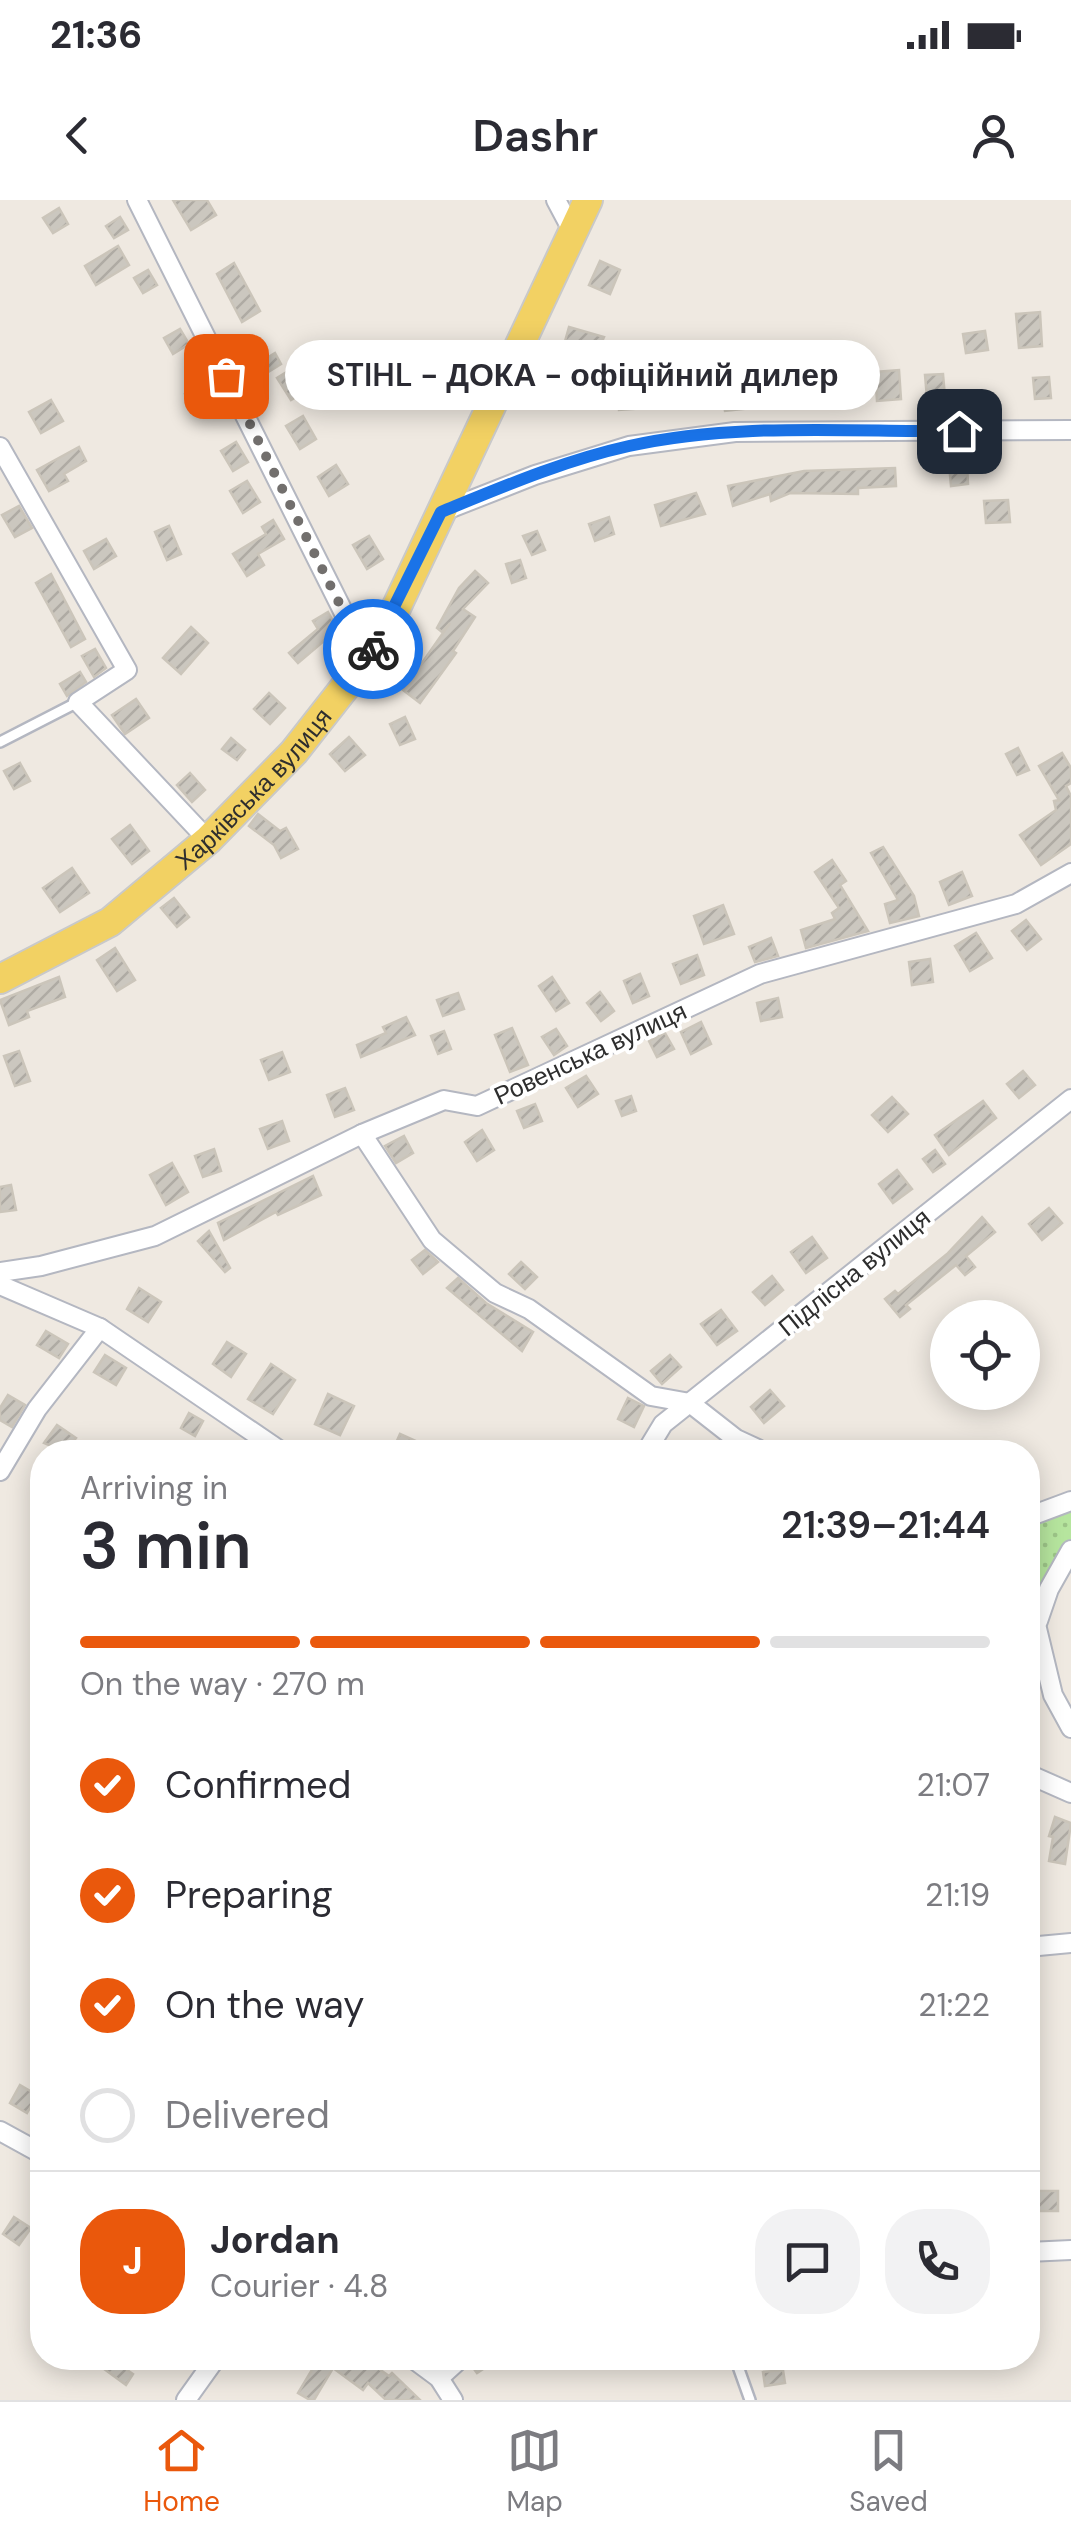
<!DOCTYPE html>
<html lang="en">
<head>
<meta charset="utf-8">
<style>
	body { margin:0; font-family:"DM Sans",sans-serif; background:#f2f2f3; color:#2b2b33; height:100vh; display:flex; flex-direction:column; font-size:38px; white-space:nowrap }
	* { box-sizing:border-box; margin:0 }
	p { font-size:32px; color:#7c7c81 }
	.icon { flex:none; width:55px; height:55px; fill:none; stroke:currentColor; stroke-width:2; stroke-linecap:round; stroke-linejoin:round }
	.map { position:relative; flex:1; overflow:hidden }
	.panel { position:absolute; left:30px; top:1240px; width:1010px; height:930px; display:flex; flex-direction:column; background:#fff; border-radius:40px; box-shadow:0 5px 25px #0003 }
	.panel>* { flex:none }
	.buttons { position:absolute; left:930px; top:1100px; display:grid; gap:20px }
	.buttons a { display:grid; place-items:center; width:110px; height:110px; border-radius:50%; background:#fff; box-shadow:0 5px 25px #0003; font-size:50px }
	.pin { position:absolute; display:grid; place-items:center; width:85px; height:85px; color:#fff; margin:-42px; border-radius:20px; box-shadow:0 5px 15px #0006 }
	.courier { position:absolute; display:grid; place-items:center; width:100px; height:100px; margin:-50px; border:8px solid #1a73e8; border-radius:50%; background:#fff; color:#222; box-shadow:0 2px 12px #0007 }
	.bubble { position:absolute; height:70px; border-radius:35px; background:#fff; box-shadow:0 5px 25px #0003; font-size:32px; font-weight:600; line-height:70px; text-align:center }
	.headline em { font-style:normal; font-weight:600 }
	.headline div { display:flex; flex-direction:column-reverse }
	.headline { display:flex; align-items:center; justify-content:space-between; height:170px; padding:0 50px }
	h1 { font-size:65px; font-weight:600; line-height:75px }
	.bar { display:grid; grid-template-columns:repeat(4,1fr); gap:15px 10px; align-content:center; height:120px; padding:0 50px }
	.bar i { height:12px; border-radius:8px; background:#e1e1e2 }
	.bar .current { background:#ea580c }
	.bar p { grid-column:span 4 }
	.line { display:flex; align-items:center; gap:25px; padding:0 50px; border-top:2px solid #e1e1e2 }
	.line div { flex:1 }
	.round { display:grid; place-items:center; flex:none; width:105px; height:105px; border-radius:40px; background:#f2f2f3 }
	ol { padding:0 50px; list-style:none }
	li { display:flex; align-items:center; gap:30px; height:110px }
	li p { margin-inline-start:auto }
	li .icon { padding:10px; border-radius:50%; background:#ea580c; color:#fff; stroke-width:4 }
	li:last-child { color:#7c7c81 }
	li i { width:55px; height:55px; border:5px solid #e1e1e2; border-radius:50% }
	.status { display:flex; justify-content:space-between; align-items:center; height:70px; padding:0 50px; background:#fff; direction:ltr }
	.status svg { height:28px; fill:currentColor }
	header { display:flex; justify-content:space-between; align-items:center; height:130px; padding:0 50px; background:#fff; font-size:45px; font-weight:600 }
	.dock { display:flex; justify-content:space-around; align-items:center; height:140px; border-top:2px solid #e1e1e2; background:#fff; font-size:28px; color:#7c7c81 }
	.dock a { display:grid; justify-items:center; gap:5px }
	.dock .current { color:#ea580c }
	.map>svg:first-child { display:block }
	.grass { fill:url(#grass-dots) }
	.building { fill:url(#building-hatch); stroke:#cbc5ba; stroke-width:2.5 }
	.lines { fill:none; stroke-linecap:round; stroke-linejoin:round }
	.lane-casing { stroke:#b4b7c1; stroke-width:14 }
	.street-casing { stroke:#b4b7c1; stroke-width:22 }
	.primary-casing { stroke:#c9c9c9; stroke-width:32 }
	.lane { stroke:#fff; stroke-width:9 }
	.street { stroke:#fff; stroke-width:18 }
	.primary { stroke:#f2d163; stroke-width:28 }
	.done { stroke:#726f6d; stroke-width:10; stroke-dasharray:0 18 }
	.route { stroke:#1a73e8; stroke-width:12 }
	.labels { text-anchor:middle; stroke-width:8; stroke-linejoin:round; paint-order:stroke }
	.street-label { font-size:25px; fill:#2e2e2e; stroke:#fff }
</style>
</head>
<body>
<div class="status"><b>21:36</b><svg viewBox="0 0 49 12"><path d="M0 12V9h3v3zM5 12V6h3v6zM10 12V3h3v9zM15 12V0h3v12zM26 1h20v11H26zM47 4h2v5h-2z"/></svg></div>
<header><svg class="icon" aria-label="back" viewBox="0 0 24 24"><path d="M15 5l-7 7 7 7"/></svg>Dashr<svg class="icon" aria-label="person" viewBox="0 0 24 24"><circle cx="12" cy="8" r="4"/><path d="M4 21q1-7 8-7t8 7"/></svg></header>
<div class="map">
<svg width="1071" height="2200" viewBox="0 0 1071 2200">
	<defs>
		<pattern id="grass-dots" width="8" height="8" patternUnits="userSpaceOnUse" patternTransform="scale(2.5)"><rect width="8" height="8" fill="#b6e59e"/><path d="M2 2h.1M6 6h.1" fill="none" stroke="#9dc588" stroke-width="1.8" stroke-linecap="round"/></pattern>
		<pattern id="building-hatch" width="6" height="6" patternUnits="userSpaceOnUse" patternTransform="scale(2.5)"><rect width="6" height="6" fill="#cbc7bf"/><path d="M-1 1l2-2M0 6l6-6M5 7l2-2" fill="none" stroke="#afaba4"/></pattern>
	</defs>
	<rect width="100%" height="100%" fill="#efe9e1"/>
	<path class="grass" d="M1071 1299V1350L1038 1421 1028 1391V1316Z"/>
	<g class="building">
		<path d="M173 0H207L216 15 191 30Z"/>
		<path d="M59 8 68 24 53 33 43 18Z"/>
		<path d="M120 17 128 30 114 38 106 26Z"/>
		<path d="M118 46 129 65 96 85 85 66Z"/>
		<path d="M600 61 620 70 610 94 589 85Z"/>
		<path d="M234 63 260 111 242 122 217 74Z"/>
		<path d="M148 70 157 85 143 93 134 78Z"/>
		<path d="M1040 112 1042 146 1019 148 1016 114Z"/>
		<path d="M569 127 604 137 574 204 541 189 558 150 562 152Z"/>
		<path d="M180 129 189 144 173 154 164 138Z"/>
		<path d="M985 131 988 150 966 153 963 134Z"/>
		<path d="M275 153 281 164 265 174 259 163Z"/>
		<path d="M303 162 317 184 291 200 277 178Z"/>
		<path d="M899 170 901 199 877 201 875 172Z"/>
		<path d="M851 172 852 197 725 211 722 191Z"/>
		<path d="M346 174 358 194 341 205 328 184Z"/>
		<path d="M637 174 638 185 673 184 674 206 619 210 616 175Z"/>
		<path d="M943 174 945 197 927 198 925 175Z"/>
		<path d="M1049 177 1051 198 1035 199 1033 178Z"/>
		<path d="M199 185 211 204 196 213 185 194Z"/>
		<path d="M51 200 63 221 41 233 29 212Z"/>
		<path d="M303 216 316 239 300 249 286 226Z"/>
		<path d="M236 242 248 262 233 271 221 251Z"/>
		<path d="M79 247 86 261 64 274 68 281 49 291 37 270Z"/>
		<path d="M967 263 968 284 951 286 949 264Z"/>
		<path d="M336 265 348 284 329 296 318 277Z"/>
		<path d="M895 268 896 286 858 288V294L790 293 771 301 770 294 733 306 728 286 804 271Z"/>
		<path d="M247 281 260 302 243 313 230 291Z"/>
		<path d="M696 293 705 314 661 326 655 305Z"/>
		<path d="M1008 300 1010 322 986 323 984 301Z"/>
		<path d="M19 306 32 328 15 337 2 315Z"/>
		<path d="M609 317 614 334 595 341 589 324Z"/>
		<path d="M273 320 284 339 258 354 264 365 247 376 233 354 266 334 262 327Z"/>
		<path d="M169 326 181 354 167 360 155 332Z"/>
		<path d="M537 331 545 350 532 355 523 336Z"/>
		<path d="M369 336 383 359 367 369 353 345Z"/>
		<path d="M106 339 116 356 94 369 84 351Z"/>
		<path d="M520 360 526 378 512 383 506 364Z"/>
		<path d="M475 371 488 383 463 409 475 417 453 451 456 453 420 503 403 490 450 423 442 432 437 428 459 388Z"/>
		<path d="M51 374 85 439 71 447 36 383Z"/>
		<path d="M328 412 342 437 328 445 325 440 298 463 289 453 318 429 313 421Z"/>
		<path d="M191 427 208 443 181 474 163 458Z"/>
		<path d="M95 449 106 468 94 477 82 456Z"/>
		<path d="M80 472 86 482 67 496 60 484Z"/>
		<path d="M269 493 285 508 270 524 254 509Z"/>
		<path d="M136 499 149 518 125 534 112 515Z"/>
		<path d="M405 517 415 539 400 545 390 524Z"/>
		<path d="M349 537 365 555 345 571 330 554Z"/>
		<path d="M231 538 245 550 237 560 222 549Z"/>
		<path d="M1018 548 1029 570 1017 575 1006 554Z"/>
		<path d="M1062 553 1071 568V583L1066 586 1071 596V644L1041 665 1020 635 1056 610 1054 601 1059 600 1039 566Z"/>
		<path d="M20 563 30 581 14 589 4 571Z"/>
		<path d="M190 573 205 590 192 602 177 585Z"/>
		<path d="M258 614 280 631 286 628 298 649 281 658 274 645 249 626Z"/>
		<path d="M130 625 149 651 132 664 112 639Z"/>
		<path d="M883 647 914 696 919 716 890 723 885 704 898 700 871 653Z"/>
		<path d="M832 660 846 681 840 685 868 731 806 748 801 730 835 719 832 713 839 708 815 672Z"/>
		<path d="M72 668 89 693 60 712 43 688Z"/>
		<path d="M962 672 972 696 949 705 940 682Z"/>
		<path d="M174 698 189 717 177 727 161 708Z"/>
		<path d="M723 705 734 734 704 744 694 716Z"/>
		<path d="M1026 720 1041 739 1027 750 1012 731Z"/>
		<path d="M976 733 992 758 970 771 955 746Z"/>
		<path d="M771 738 778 756 755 762 749 747Z"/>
		<path d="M115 748 135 780 117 791 97 760Z"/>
		<path d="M697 755 704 775 681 784 673 764Z"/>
		<path d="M930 759 933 782 912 785 909 762Z"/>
		<path d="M640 774 649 796 633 803 624 781Z"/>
		<path d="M59 777 65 797 27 811 29 817 9 825 0 800Z"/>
		<path d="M552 777 569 803 556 811 539 786Z"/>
		<path d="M600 792 614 811 601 821 587 803Z"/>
		<path d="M458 793 464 809 443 816 437 800Z"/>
		<path d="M778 798 782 817 761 821 757 803Z"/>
		<path d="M406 817 415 835 361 857 357 845 386 833 383 827Z"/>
		<path d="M701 822 711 844 691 854 681 832Z"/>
		<path d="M512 828 528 865 510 872 495 835Z"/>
		<path d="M556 829 567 846 554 855 542 837Z"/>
		<path d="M444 831 451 849 438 854 431 836Z"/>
		<path d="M665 833 674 849 657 857 649 841Z"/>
		<path d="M19 851 30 881 15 886 4 856Z"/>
		<path d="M282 852 290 872 269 880 261 860Z"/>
		<path d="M1023 871 1035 885 1019 898 1007 884Z"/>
		<path d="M586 876 598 894 578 907 566 888Z"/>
		<path d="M345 888 354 910 335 917 327 895Z"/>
		<path d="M631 896 636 911 622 916 616 901Z"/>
		<path d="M892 897 908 914 888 932 872 915Z"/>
		<path d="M983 901 996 918 949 955 935 935Z"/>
		<path d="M535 904 542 921 524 928 517 911Z"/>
		<path d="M282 921 289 941 268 949 260 929Z"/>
		<path d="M482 930 494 950 477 961 465 942Z"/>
		<path d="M404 936 413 953 396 963 385 946Z"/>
		<path d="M214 949 221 971 203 977 195 956Z"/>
		<path d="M935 950 945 964 933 972 923 959Z"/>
		<path d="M172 963 188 992 166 1005 150 975Z"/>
		<path d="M897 970 912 989 893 1003 879 984Z"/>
		<path d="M313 976 321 995 278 1015 276 1012 224 1040 218 1023Z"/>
		<path d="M11 985 16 1010 0 1012V987Z"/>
		<path d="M1049 1008 1062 1023 1042 1040 1029 1024Z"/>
		<path d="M982 1017 995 1032 966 1056 975 1067 965 1075 956 1065 906 1105 910 1109 900 1117 885 1099 895 1091 898 1094 947 1054Z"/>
		<path d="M209 1031 230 1068 225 1072 198 1041Z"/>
		<path d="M812 1037 827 1058 806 1073 791 1052Z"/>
		<path d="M425 1050 438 1062 423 1074 412 1060Z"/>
		<path d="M521 1062 537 1077 525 1089 509 1074Z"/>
		<path d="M772 1076 783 1090 765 1105 753 1092Z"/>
		<path d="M458 1078 486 1103 533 1132 522 1151 447 1088Z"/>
		<path d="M139 1088 161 1102 148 1122 127 1109Z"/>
		<path d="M721 1110 737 1131 717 1145 701 1124Z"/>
		<path d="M46 1131 68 1144 59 1158 37 1145Z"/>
		<path d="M227 1142 246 1154 231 1177 213 1164Z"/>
		<path d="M105 1155 126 1168 116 1185 94 1172Z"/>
		<path d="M670 1155 681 1167 662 1184 651 1171Z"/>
		<path d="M271 1164 295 1180 273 1214 248 1199Z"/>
		<path d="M770 1190 784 1206 764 1223 751 1207Z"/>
		<path d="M328 1194 354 1206 340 1235 315 1224Z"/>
		<path d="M8 1195 25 1205 12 1227 0 1220V1208Z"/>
		<path d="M628 1198 644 1206 634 1227 618 1219Z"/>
		<path d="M189 1213 203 1221 195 1236 181 1228Z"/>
		<path d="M57 1225 76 1238 65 1252 44 1243Z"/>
		<path d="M400 1234 440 1252H392Z"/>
		<path d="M1055 1617 1071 1623 1065 1664 1049 1661 1053 1637 1049 1636Z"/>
		<path d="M20 1885 37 1895 27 1913 10 1903Z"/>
		<rect x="1028" y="1991" width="30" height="20"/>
		<path d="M14 2017 31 2028 19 2045 3 2034Z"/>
		<path d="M89 2158H110L133 2174 126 2185Z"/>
		<path d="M319 2158H364L389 2176 392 2173 420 2200H386L368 2183 363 2190 333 2168 314 2200H310L298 2193Z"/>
		<path d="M473 2158H500L477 2173 471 2165Z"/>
		<path d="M783 2170 785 2183 765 2186 763 2172Z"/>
	</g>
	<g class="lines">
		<defs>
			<g id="lane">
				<path d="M0 542 78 502"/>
				<path d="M735 2158 750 2200"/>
			</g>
			<g id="street">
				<path d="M137 0 367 459"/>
				<path d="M556 0 573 32"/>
				<path d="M0 247 127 470 78 502 208 640"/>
				<path d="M441 312 535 275 629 246 735 232 1071 230"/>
				<path d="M362 934 432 1040 495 1093 529 1109 651 1196 690 1203 736 1239 764 1252"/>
				<path d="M0 1072 41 1066 155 1036 362 934 444 900 477 906 760 774 1016 704 1071 673"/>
				<path d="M0 1085 100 1128 282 1252"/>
				<path d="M646 1252 663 1224 1071 899"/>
				<path d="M0 1271 37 1209 100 1128"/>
				<path d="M1028 1317 1071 1301"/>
				<path d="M1028 1391 1053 1495 1071 1528"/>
				<path d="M1038 1421 1049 1389 1071 1350"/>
				<path d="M1028 1574 1071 1593"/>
				<path d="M1028 1747 1071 1743"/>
				<path d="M0 1931 42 1954"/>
				<path d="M1028 2052 1071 2050"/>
				<path d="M412 2158 439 2178 453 2200"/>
				<path d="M439 2178 461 2158"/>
				<path d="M186 2200 216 2158"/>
			</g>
			<g id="primary">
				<path id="s1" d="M0 779 110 722 208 640 294 552 367 459 397 406 588 0"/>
			</g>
		</defs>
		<use href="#lane" class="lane-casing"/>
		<use href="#street" class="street-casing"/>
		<use href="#primary" class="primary-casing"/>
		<use href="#lane" class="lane"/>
		<use href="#street" class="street"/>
		<use href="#primary" class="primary"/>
	</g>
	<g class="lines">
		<path class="done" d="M226 176 367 459 373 449"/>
		<path class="route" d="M373 449 441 312C502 287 565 260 629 246 736 222 850 232 959 231"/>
	</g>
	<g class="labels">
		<g class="street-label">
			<text dy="9" stroke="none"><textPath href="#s1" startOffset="320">Харківська вулиця</textPath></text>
			<text transform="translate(590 853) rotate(-25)" y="9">Ровенська вулиця</text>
			<text transform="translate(854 1072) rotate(-39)" y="9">Підлісна вулиця</text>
		</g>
	</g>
</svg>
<div class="buttons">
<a><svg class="icon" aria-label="locate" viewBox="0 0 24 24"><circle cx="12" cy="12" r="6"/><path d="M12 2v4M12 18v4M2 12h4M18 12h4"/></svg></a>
</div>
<div class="pin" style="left:226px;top:176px;background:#ea580c"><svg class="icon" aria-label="bag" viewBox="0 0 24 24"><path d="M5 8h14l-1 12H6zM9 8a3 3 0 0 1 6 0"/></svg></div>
<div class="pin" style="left:959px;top:231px;background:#1f2937"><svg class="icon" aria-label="home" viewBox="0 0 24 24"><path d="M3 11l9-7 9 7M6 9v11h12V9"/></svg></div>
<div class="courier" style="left:373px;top:449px"><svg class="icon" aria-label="bike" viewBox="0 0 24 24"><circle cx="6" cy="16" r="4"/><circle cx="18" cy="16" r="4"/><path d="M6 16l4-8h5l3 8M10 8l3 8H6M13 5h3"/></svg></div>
<div class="bubble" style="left:285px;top:140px;width:595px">STIHL - ДОКА - офіційний дилер</div>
<section class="panel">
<div class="headline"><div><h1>3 min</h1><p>Arriving in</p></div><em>21:39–21:44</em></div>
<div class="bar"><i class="current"></i><i class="current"></i><i class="current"></i><i></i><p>On the way · 270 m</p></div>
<ol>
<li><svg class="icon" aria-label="check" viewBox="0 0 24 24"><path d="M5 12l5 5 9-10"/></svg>Confirmed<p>21:07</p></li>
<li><svg class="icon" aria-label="check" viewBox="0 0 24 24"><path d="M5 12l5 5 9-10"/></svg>Preparing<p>21:19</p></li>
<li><svg class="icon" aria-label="check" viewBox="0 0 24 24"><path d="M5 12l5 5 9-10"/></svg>On the way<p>21:22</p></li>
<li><i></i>Delivered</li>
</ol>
<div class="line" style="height:180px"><b class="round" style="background:#ea580c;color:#fff">J</b><div><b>Jordan</b><p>Courier · 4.8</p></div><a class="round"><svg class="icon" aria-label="chat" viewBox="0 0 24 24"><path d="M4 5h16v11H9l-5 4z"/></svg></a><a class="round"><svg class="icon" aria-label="phone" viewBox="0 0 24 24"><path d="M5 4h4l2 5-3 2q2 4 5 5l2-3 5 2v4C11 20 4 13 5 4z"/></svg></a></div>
</section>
</div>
<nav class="dock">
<a class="current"><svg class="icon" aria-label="home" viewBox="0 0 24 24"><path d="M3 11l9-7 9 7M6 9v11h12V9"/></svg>Home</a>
<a><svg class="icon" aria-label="map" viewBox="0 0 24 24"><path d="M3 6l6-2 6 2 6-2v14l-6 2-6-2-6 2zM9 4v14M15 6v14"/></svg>Map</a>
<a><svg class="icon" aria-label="saved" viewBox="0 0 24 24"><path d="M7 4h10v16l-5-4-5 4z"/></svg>Saved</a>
</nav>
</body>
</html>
